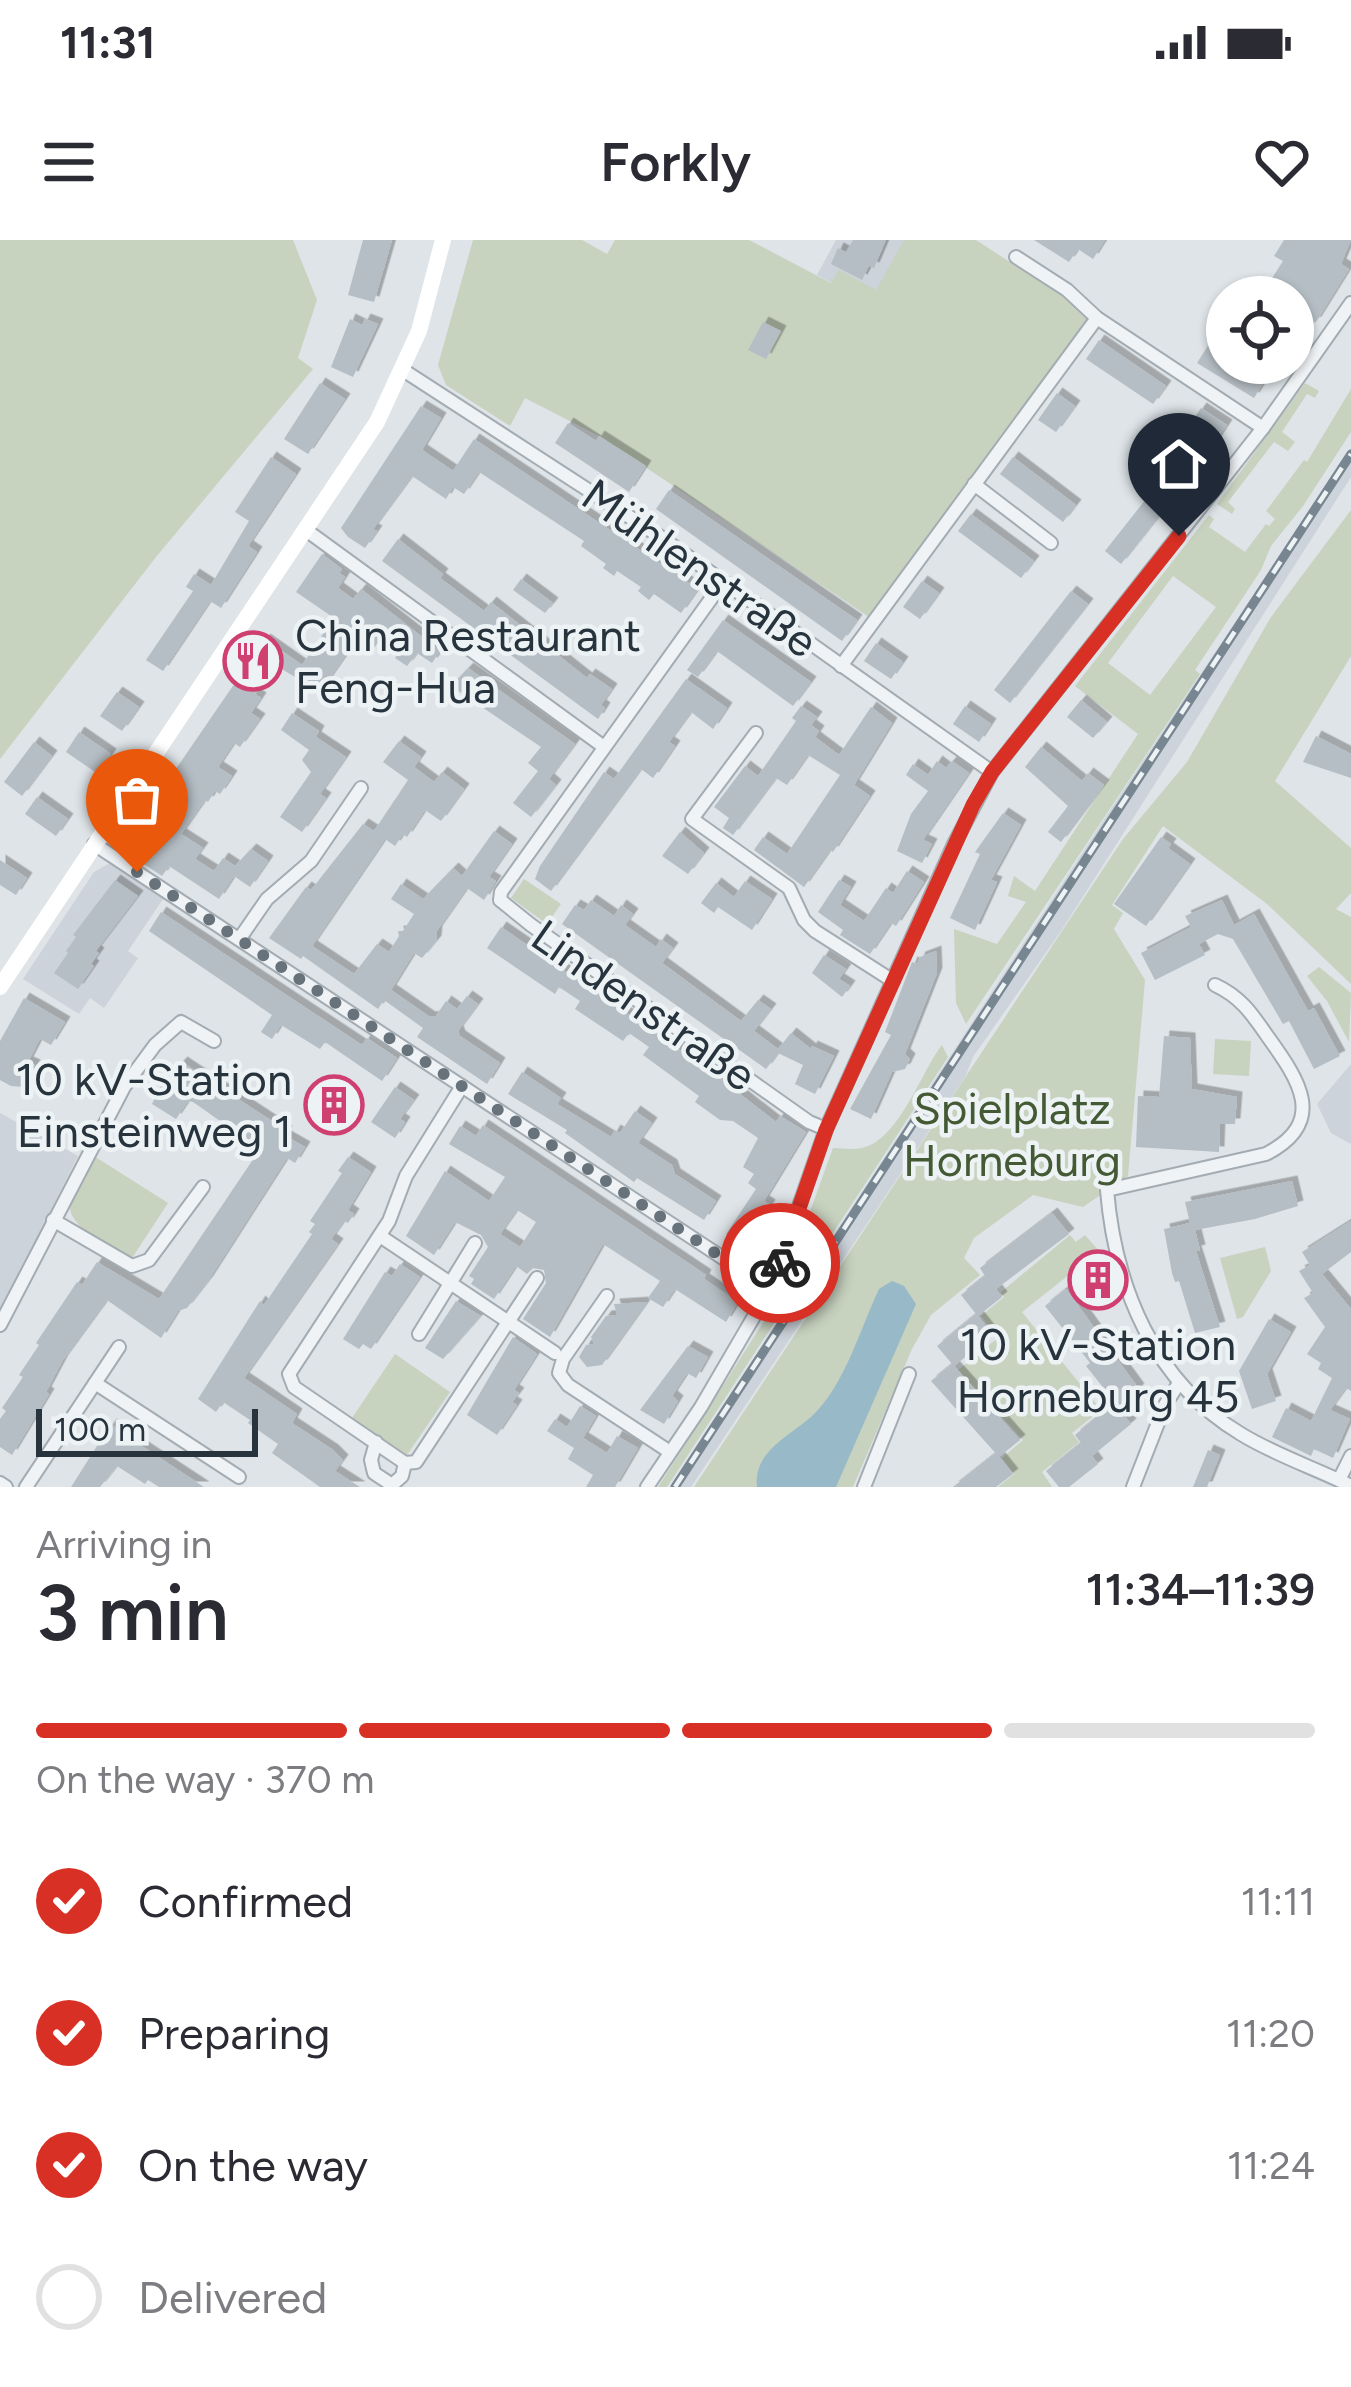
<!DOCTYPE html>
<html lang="en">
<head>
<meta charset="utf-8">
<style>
	body { margin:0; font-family:Figtree,sans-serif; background:#f7f7f7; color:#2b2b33; height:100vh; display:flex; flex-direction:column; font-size:45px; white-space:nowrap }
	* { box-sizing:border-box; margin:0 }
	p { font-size:39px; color:#7c7c81 }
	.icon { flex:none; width:66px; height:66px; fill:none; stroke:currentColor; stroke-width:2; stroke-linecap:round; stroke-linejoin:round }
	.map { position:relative; height:1247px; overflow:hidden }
	.sheet { display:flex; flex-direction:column; background:#fff; flex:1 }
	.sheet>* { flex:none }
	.buttons { position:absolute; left:1206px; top:36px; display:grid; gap:24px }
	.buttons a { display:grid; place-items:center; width:108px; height:108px; border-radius:50%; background:#fff; box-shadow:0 3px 9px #0004; font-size:60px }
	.scale { position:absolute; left:36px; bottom:30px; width:222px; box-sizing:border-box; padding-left:12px; border:6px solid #27343e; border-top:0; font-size:33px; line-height:42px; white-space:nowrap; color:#27343e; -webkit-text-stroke:9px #edf2f5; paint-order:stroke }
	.pin { position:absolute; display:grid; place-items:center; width:102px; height:102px; color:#fff; margin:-123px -51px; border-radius:50% 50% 50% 0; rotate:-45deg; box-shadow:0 0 12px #0007 }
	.pin .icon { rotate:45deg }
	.courier { position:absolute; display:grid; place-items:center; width:120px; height:120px; margin:-60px; border:9px solid #d93025; border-radius:50%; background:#fff; color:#222; box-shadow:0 3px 15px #0007 }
	.head em { font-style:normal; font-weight:600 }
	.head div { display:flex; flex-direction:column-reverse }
	.head { display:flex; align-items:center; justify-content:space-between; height:204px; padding:0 36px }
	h1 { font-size:78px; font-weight:600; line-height:90px }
	.bar { display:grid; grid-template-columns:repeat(4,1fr); gap:18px 12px; align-content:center; height:144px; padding:0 36px }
	.bar i { height:15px; border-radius:9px; background:#e1e1e2 }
	.bar .current { background:#d93025 }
	.bar p { grid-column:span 4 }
	ol { padding:0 36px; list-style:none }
	li { display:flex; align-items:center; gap:36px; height:132px }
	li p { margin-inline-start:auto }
	li .icon { padding:12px; border-radius:50%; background:#d93025; color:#fff; stroke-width:4 }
	li:last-child { color:#7c7c81 }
	li i { width:66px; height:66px; border:6px solid #e1e1e2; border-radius:50% }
	.status { display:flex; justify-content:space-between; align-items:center; height:84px; padding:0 60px; background:#fff; direction:ltr }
	.status svg { height:33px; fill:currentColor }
	header { display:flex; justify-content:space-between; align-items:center; height:156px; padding:0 36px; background:#fff; font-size:54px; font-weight:600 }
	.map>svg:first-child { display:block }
	.built { fill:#ccd3da }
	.green { fill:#c7d2bf; fill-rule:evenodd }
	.water { fill:#98b9c8 }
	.building { fill:#b5bec4; fill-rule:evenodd; filter:url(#shadow) }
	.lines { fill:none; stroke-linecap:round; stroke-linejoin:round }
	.street-casing { stroke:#a3acb2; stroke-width:16 }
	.street { stroke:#f0f3f6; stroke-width:12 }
	.secondary { stroke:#fff; stroke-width:16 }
	.rail-casing { stroke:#778691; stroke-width:9 }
	.rail { stroke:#edf2f5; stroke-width:4.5; stroke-dasharray:14; stroke-linecap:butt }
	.done { stroke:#67727a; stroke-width:12; stroke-dasharray:0 21.6 }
	.route { stroke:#d93025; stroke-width:15 }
	.labels { text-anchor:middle; stroke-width:9; stroke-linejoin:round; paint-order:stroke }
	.street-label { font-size:45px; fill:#27343e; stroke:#edf2f5 }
	.poi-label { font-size:45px; fill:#27343e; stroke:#edf2f5; text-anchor:start }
	.park-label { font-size:45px; fill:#435a34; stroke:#edf2f5 }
</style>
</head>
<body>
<div class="status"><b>11:31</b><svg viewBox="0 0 49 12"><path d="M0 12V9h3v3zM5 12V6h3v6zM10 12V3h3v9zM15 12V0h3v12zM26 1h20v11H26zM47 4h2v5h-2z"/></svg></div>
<header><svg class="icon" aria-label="menu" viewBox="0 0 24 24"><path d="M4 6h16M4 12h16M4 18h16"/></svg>Forkly<svg class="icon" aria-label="heart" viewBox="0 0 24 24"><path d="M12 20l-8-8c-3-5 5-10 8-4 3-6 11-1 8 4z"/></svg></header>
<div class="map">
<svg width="1351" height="1247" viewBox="0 0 1351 1247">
	<defs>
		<filter id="shadow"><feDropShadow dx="5.5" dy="-5.5" stdDeviation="0" flood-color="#0004"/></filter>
	</defs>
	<rect width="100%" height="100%" fill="#dee4e8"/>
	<g class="built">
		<path d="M836 0H930L891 75 817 35Z"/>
		<path d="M1351 208V237L1061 691 973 817 965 837 691 1247H670L1113 566Z"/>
		<path d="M110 623 165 656 128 711 138 718 104 768 90 758 79 774 23 739 94 632Z"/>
		<path d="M1351 824V904L1331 893 1317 864Z"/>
		<path d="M0 873 78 916 0 1072Z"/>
	</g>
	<g class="green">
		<path d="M0 0H293L317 60 298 118 313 129 156 317 0 519Z"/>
		<path d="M473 0H582L607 14 615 0H749L831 43 839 30 876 50 904 0H976L1091 75 869 377 599 196 525 158 510 186 446 145 438 125Z"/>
		<path d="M1305 143 1319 151 1315 158 1307 154 1282 192 1295 202 1288 211 1274 202 1228 262 1235 269 1232 274 1217 264Z"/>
		<path d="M1351 149V192L1303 266 1271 306 1261 330 1195 430 1200 434 966 784 956 763 954 689 997 704 1026 662 1008 656 1014 636 1035 651 1138 494 1075 446 1209 275 1214 279 1209 287 1245 312 1266 284 1269 286 1275 279 1266 271 1304 220 1307 222ZM1173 336 1216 367 1150 455 1108 423Z"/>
		<path d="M1351 270V416L1275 541 1351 608V653L1336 669 1351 677V744L1267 664 1163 586 1112 665 1123 673 1114 689 1145 740 1128 936 1083 967 1033 955 974 998 964 1018 980 1035 931 1075 912 1109 853 1247H694L1123 599 1187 522 1271 377Z"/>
		<path d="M524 639 561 664 547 684 511 658Z"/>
		<path d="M1319 727 1351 753 1349 802 1327 761 1307 736Z"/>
		<path d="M1215 799 1251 801 1249 836 1213 834Z"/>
		<path d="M942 805 948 817 667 1247H658L777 1061 785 1030 791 1024 833 908C842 908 853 910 862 908 899 900 921 832 942 805Z"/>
		<path d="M94 916 168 963 132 1018C113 1010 64 987 70 960 74 945 87 929 94 916Z"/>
		<path d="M1070 995 1076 1002 1085 995 1099 1011 1022 1072 1101 1170 1072 1193 1079 1202 1042 1232 1052 1247H998L1014 1234 1002 1218 1023 1200 958 1130 998 1098 981 1076 1004 1057 1001 1052Z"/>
		<path d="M1265 1007 1271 1031 1243 1077 1237 1079 1220 1018Z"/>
		<path d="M395 1114 450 1152 407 1215 352 1178Z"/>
	</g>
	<path class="water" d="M892 1041 904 1046 916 1064 836 1247H757C753 1211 790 1196 812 1176 845 1145 860 1089 879 1049Z"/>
	<g class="building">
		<path d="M363 0H392L374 62 348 55Z"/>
		<path d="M853 0H886L874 28 869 26 862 40 831 24 838 8 846 12Z"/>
		<path d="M1034 0H1105L1093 19 1078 9 1069 22Z"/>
		<path d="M1284 0H1351L1341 24 1349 29 1316 82 1309 84 1293 74V57H1260L1283 21 1274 16Z"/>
		<path d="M350 79 362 85 365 79 378 84 353 137 331 127Z"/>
		<path d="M763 82 781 91 766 119 748 110Z"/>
		<path d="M1219 88 1227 92V123H1275L1254 158 1197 123Z"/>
		<path d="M1099 100 1166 146 1153 164 1086 119Z"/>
		<path d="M320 143 345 159 308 214 284 199Z"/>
		<path d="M1057 153 1075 166 1056 192 1038 180Z"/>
		<path d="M421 166 441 178 422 210 453 231 474 199 698 349 681 373 654 354 649 360 638 351 641 347 617 331 614 336 603 328 606 324 581 306 584 301 479 232 464 254 453 247 446 259 412 236 373 289 377 291 365 308 348 297 341 288Z"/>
		<path d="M1201 168 1227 185 1215 203 1189 186Z"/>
		<path d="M568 183 596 201 599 196 646 226 629 252 555 203Z"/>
		<path d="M1183 212 1199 226 1121 324 1105 311Z"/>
		<path d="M271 217 296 234 248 306 257 312 221 368 210 361 163 431 146 420 193 351 186 347 194 334 211 345 249 281 235 272Z"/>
		<path d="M1013 217 1076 265 1063 282 1000 234Z"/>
		<path d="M669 250 857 380 842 401 656 269Z"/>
		<path d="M971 274 1034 321 1021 338 958 291Z"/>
		<path d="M398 299 443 334 440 338 484 371 491 362 587 438 590 434 612 449 601 465 605 468 598 479 382 321Z"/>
		<path d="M322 314 342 329 339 333 345 337 338 348 353 359 361 349 440 411 432 423 417 413 407 426 395 418 402 407 383 394 375 407 359 396 320 452 275 425 255 454 261 458 251 473 260 479 240 507 234 503 218 527 232 536 220 554 215 551 208 562 205 560 181 594 203 608 195 619 214 631 223 618 235 626 251 609 268 621 250 647 234 636 219 659 169 626 162 636 121 609 265 399 302 425 334 378 296 352Z"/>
		<path d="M521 339 553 363 545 373 513 350Z"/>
		<path d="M922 341 939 353 920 379 903 367Z"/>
		<path d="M1071 351 1088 364 1010 463 994 450Z"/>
		<path d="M723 380 811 442 793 466 717 411 698 437 687 430Z"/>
		<path d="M876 403 903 422 891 439 864 421Z"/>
		<path d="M468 428 575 504 549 539 556 545 531 577 513 563 538 531 528 523 541 507 451 446Z"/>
		<path d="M686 439 727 468 713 489 691 472 669 502 675 506 653 538 641 529 551 651 535 639 540 626 604 532 614 539Z"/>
		<path d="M117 452 139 467 122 491 100 476Z"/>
		<path d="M1081 460 1107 482 1093 498 1067 477Z"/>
		<path d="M801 466 817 477 811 485 819 491 815 497 839 515 871 467 892 483 854 545 870 556 833 612 830 610 804 647 754 610 763 597 787 614 840 535 808 515 787 545 776 538 733 595 723 588 729 578 714 567 745 526 758 536 796 481 792 478Z"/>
		<path d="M965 466 991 484 979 502 953 484Z"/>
		<path d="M292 473 319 491 316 497 346 517 320 554 326 558 302 592 280 577 311 532 302 520 309 510 281 490Z"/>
		<path d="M79 492 111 514 98 534 66 512Z"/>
		<path d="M1316 496 1351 514V538L1303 522Z"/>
		<path d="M399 501 421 517 414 527 434 542 442 532 464 549 441 581 425 570 407 597 403 594 395 606 385 599 312 706 354 734 377 704 389 712 399 696 398 691H403L414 674 391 659 401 644 423 659 453 628 462 636 494 591 512 604 489 637 496 641 484 660 467 648 437 691 436 701 422 718 414 713 391 750 430 777 436 776 446 761 457 769 467 756 478 764 458 791 460 796 500 823 487 844 417 797 423 788 384 760 378 769 303 716 301 719 269 698 306 647 311 650 363 584 374 591 408 540 383 522Z"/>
		<path d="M34 502 52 516 22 556 4 542Z"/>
		<path d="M1041 507 1082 541 1088 533 1104 545 1061 602 1048 592 1068 566 1025 527Z"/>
		<path d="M937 521 946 528 952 521 969 533 923 600 932 604 922 623 897 611 911 574 928 551 906 535 913 524 928 535Z"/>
		<path d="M37 557 68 579 56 596 25 574Z"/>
		<path d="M1003 573 1021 585 991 640 997 642 975 690 950 678 980 614 975 612Z"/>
		<path d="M680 592 704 613 688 634 662 616Z"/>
		<path d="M1161 597 1171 604 1168 608 1190 624 1146 686 1114 664Z"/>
		<path d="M0 620 27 638 16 655 0 645Z"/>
		<path d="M907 631 924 642 896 686 891 683 870 714 840 695 843 690 818 672 839 640 851 647 840 665 864 681 886 648 893 653Z"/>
		<path d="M115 640 138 656 96 711 99 713 91 724 94 726 78 749 54 733 68 713 66 711 76 697 73 695Z"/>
		<path d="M745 641 772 659 752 690 718 667 714 673 701 663 716 643 734 657Z"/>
		<path d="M591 660 614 676 621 665 633 674 625 685 656 707 661 699 673 708 662 723 741 781 758 760 771 769 754 791 778 809 791 793 811 809 812 806 834 816 815 854 795 844 803 825 778 813 766 829 562 684 575 665 584 670Z"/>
		<path d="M1222 660 1234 685 1254 674 1308 771 1314 768 1340 816 1314 829 1289 781 1283 784 1233 699 1218 694 1199 704 1205 715 1155 740 1141 713 1191 687 1185 676Z"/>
		<path d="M161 672 362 805 367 798 397 818 382 841 325 802 320 809 281 785 272 799 261 792 272 775 149 691Z"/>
		<path d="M501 687 712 832 776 882 780 876 806 892 764 961 770 965 744 1007 726 994 756 949 748 943 754 934 743 927 758 898 733 881 720 880 695 862 699 856 643 815 649 807 629 793 623 801 575 769 580 761 559 747 555 754 487 708Z"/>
		<path d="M936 711 937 733 905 814 910 819 905 829 892 832 871 879 850 869 891 795 885 792 912 722 917 724 920 717Z"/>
		<path d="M824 715 846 729 839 739 850 746 842 757 812 733Z"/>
		<path d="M24 758 65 782 51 805 40 799 28 822 35 825 24 847 11 846 0 840V801Z"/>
		<path d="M1164 796 1190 798 1192 849 1237 857 1235 884H1220L1219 912 1136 907 1138 856 1159 857Z"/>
		<path d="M182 822 287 891 284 895 305 907 295 923 287 918 208 1041 187 1068 178 1071 161 1098 107 1060 63 1120 46 1152 49 1154 12 1215 0 1207V1179L6 1171 2 1168 23 1137 19 1135 39 1105 36 1103 77 1042 82 1045 97 1022 159 1059 260 909 193 862 188 861 176 879 152 864 162 844Z"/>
		<path d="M522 832 561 858 557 864 611 897 615 890 620 893 635 871 652 883 638 903 672 925 675 934 716 961 704 980 637 938 634 942 565 893 567 890 508 854Z"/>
		<path d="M395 847 414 860 400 879 405 882 395 898 371 882Z"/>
		<path d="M483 885 706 1035 704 1039 738 1062 726 1082 675 1049 663 1067 648 1058 660 1041 603 1004 550 1097 523 1079 546 1043 544 1030 533 1028 527 1034 516 1026 494 1059 471 1044 474 1039 469 1036 488 1007 481 995 455 982 434 1015 406 996 445 931 489 961 505 937 449 904 460 886 476 896ZM517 970 536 982 520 1007 500 994Z"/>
		<path d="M348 917 371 932 348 970 354 974 348 983 344 981 331 999 338 1004 244 1138 297 1174 292 1183 333 1210 343 1220 335 1231 360 1247H320L272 1213 278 1204 248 1183 250 1180 223 1162 216 1172 198 1159 260 1061 264 1065 312 994 309 992 315 984 310 981 342 933 338 931Z"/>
		<path d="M1292 941 1298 966 1255 979 1195 990 1200 1010 1196 1011 1220 1087 1195 1093 1179 1041 1175 1042 1172 1033 1164 989 1190 983 1185 962Z"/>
		<path d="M1052 973 1069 994 996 1049 1002 1057 978 1076 993 1095 954 1126 1020 1200 999 1217 931 1141 952 1124 937 1106 976 1074 961 1055 985 1036 980 1028Z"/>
		<path d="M1351 981V1012L1322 1034 1351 1069V1151L1346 1148 1330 1170 1350 1179 1333 1218 1314 1209 1311 1216 1272 1197 1286 1168 1311 1181 1332 1138 1318 1129 1321 1123 1307 1114 1325 1087 1304 1058 1313 1053 1299 1031 1310 1025 1302 1012Z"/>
		<path d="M400 1024 420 1037 371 1109 363 1104 359 1109 343 1099 385 1032 392 1036Z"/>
		<path d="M1066 1049 1139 1149 1118 1166 1086 1126 1090 1123 1045 1066Z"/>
		<path d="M456 1061 481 1076 443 1119 425 1108Z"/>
		<path d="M647 1062 602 1125 587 1127 579 1117 586 1105 594 1104 591 1097 606 1076 617 1075 614 1064Z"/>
		<path d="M1269 1079 1291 1092 1267 1134 1276 1161 1252 1169 1239 1131Z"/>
		<path d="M513 1097 537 1114 514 1150 519 1153 512 1162 517 1165 497 1195 467 1175Z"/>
		<path d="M688 1106 708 1117 696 1138 687 1133 672 1156 678 1161 664 1184 640 1170Z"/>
		<path d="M1114 1163 1131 1184 1092 1216 1098 1224 1069 1247H1059L1046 1231 1081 1203 1075 1195Z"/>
		<path d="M580 1166 596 1176 583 1198 607 1213 617 1196 638 1208 615 1247H586L593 1235 568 1219 574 1208 547 1191 555 1179 567 1187Z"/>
		<path d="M111 1184 137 1203 204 1247H159L148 1240 145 1244 117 1226 100 1247H71Z"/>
		<path d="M1208 1210 1220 1215 1207 1247H1193Z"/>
		<path d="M996 1213 1013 1234 996 1247H953Z"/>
	</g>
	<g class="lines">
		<defs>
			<g id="street">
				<path d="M1016 17 1067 50 1097 78 1263 188"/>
				<path d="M403 130 659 296 992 532"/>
				<path d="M974 244 1051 303"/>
				<path d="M306 290 604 507"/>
				<path d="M723 342 501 652 500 660 531 685 809 882 826 889"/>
				<path d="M841 426 1097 78"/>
				<path d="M756 493 692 579 789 648 804 680 815 691 893 741"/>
				<path d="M94 604 770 1049"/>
				<path d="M240 698 267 659 311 621 361 548"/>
				<path d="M1215 745C1241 757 1252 774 1268 797 1299 840 1328 882 1266 914L1107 950C1115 1047 1154 1142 1241 1194 1275 1215 1315 1228 1351 1246"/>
				<path d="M53 980 132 1026 149 1020 203 947"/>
				<path d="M380 996 555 1113"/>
				<path d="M607 1056 563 1119 559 1133 568 1145 670 1212"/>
				<path d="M0 1085 124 847 155 805 181 782 214 801"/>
				<path d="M419 1094 475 1003"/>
				<path d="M95 1143 239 1237"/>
				<path d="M376 1202 371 1220 374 1233 392 1245 402 1236 405 1223 294 1147 289 1134 389 981 406 936 462 846"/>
				<path d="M405 1223 416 1222 537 1038"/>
				<path d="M1339 1240 1351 1216"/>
				<path d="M0 1243 6 1247"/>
				<path d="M26 1247 119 1107"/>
				<path d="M647 1247 701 1167 770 1049 826 889 954 604 992 532 1263 188 1351 63"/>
				<path d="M864 1247 909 1134"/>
				<path d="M1133 1247 1165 1165 1179 1143"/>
			</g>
		</defs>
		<use href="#street" class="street-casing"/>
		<use href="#street" class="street"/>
		<path class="secondary" d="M0 747 377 182 419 91 443 0"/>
		<defs>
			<path id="rail" d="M675 1247 1351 214"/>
		</defs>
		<use href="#rail" class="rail-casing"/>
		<use href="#rail" class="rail"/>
	</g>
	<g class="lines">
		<path class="done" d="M137 632 770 1049 780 1023"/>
		<path class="route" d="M780 1023 826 890 973 565 992 532 1179 296"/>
	</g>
	<defs>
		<symbol id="restaurant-ring" viewBox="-11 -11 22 22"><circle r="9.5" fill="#edf2f5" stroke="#cf4071" stroke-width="1.5"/><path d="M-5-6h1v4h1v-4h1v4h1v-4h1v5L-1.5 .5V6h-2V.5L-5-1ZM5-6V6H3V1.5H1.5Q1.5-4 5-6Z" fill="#cf4071"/></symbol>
		<symbol id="building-ring" viewBox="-11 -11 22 22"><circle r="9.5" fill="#edf2f5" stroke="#cf4071" stroke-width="1.5"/><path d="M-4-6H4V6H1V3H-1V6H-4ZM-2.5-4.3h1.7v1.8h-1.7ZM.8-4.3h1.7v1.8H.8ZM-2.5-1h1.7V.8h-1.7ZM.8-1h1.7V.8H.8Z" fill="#cf4071"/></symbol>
	</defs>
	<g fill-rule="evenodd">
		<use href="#restaurant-ring" x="220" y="388" width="66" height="66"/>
		<use href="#building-ring" x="301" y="832" width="66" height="66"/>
		<use href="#building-ring" x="1065" y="1007" width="66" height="66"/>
	</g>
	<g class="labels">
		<g class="street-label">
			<text transform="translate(700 328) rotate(35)" y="16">Mühlenstraße</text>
			<text transform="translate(644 765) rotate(35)" y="16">Lindenstraße</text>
		</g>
		<g class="poi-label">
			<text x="295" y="411">China Restaurant<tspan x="295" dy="52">Feng-Hua</tspan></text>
			<text x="292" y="855" text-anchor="end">10 kV-Station<tspan x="292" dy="52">Einsteinweg 1</tspan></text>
			<text x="1098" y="1120" text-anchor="middle">10 kV-Station<tspan x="1098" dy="52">Horneburg 45</tspan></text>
		</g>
		<g class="park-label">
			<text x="1012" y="884">Spielplatz<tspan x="1012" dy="52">Horneburg</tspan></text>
		</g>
	</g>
</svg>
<div class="buttons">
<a><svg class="icon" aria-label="locate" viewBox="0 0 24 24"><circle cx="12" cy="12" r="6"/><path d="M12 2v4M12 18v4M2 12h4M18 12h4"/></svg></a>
</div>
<div class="scale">100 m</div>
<div class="pin" style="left:137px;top:632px;background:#ea580c"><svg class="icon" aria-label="bag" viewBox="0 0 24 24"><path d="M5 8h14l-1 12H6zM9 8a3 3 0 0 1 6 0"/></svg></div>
<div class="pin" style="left:1179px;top:296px;background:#1f2937"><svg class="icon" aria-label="home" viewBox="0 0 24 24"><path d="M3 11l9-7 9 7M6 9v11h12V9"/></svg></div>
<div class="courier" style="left:780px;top:1023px"><svg class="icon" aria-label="bike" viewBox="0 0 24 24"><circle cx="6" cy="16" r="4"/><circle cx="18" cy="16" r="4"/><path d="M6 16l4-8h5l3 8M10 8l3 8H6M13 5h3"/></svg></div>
</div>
<section class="sheet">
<div class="head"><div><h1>3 min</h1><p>Arriving in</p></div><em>11:34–11:39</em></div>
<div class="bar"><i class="current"></i><i class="current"></i><i class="current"></i><i></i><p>On the way · 370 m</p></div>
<ol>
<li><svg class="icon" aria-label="check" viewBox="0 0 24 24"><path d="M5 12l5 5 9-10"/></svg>Confirmed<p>11:11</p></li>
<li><svg class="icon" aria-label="check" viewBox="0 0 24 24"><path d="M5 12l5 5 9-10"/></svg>Preparing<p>11:20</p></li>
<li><svg class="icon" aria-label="check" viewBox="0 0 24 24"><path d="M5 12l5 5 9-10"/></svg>On the way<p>11:24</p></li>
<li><i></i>Delivered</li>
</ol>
</section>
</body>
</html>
